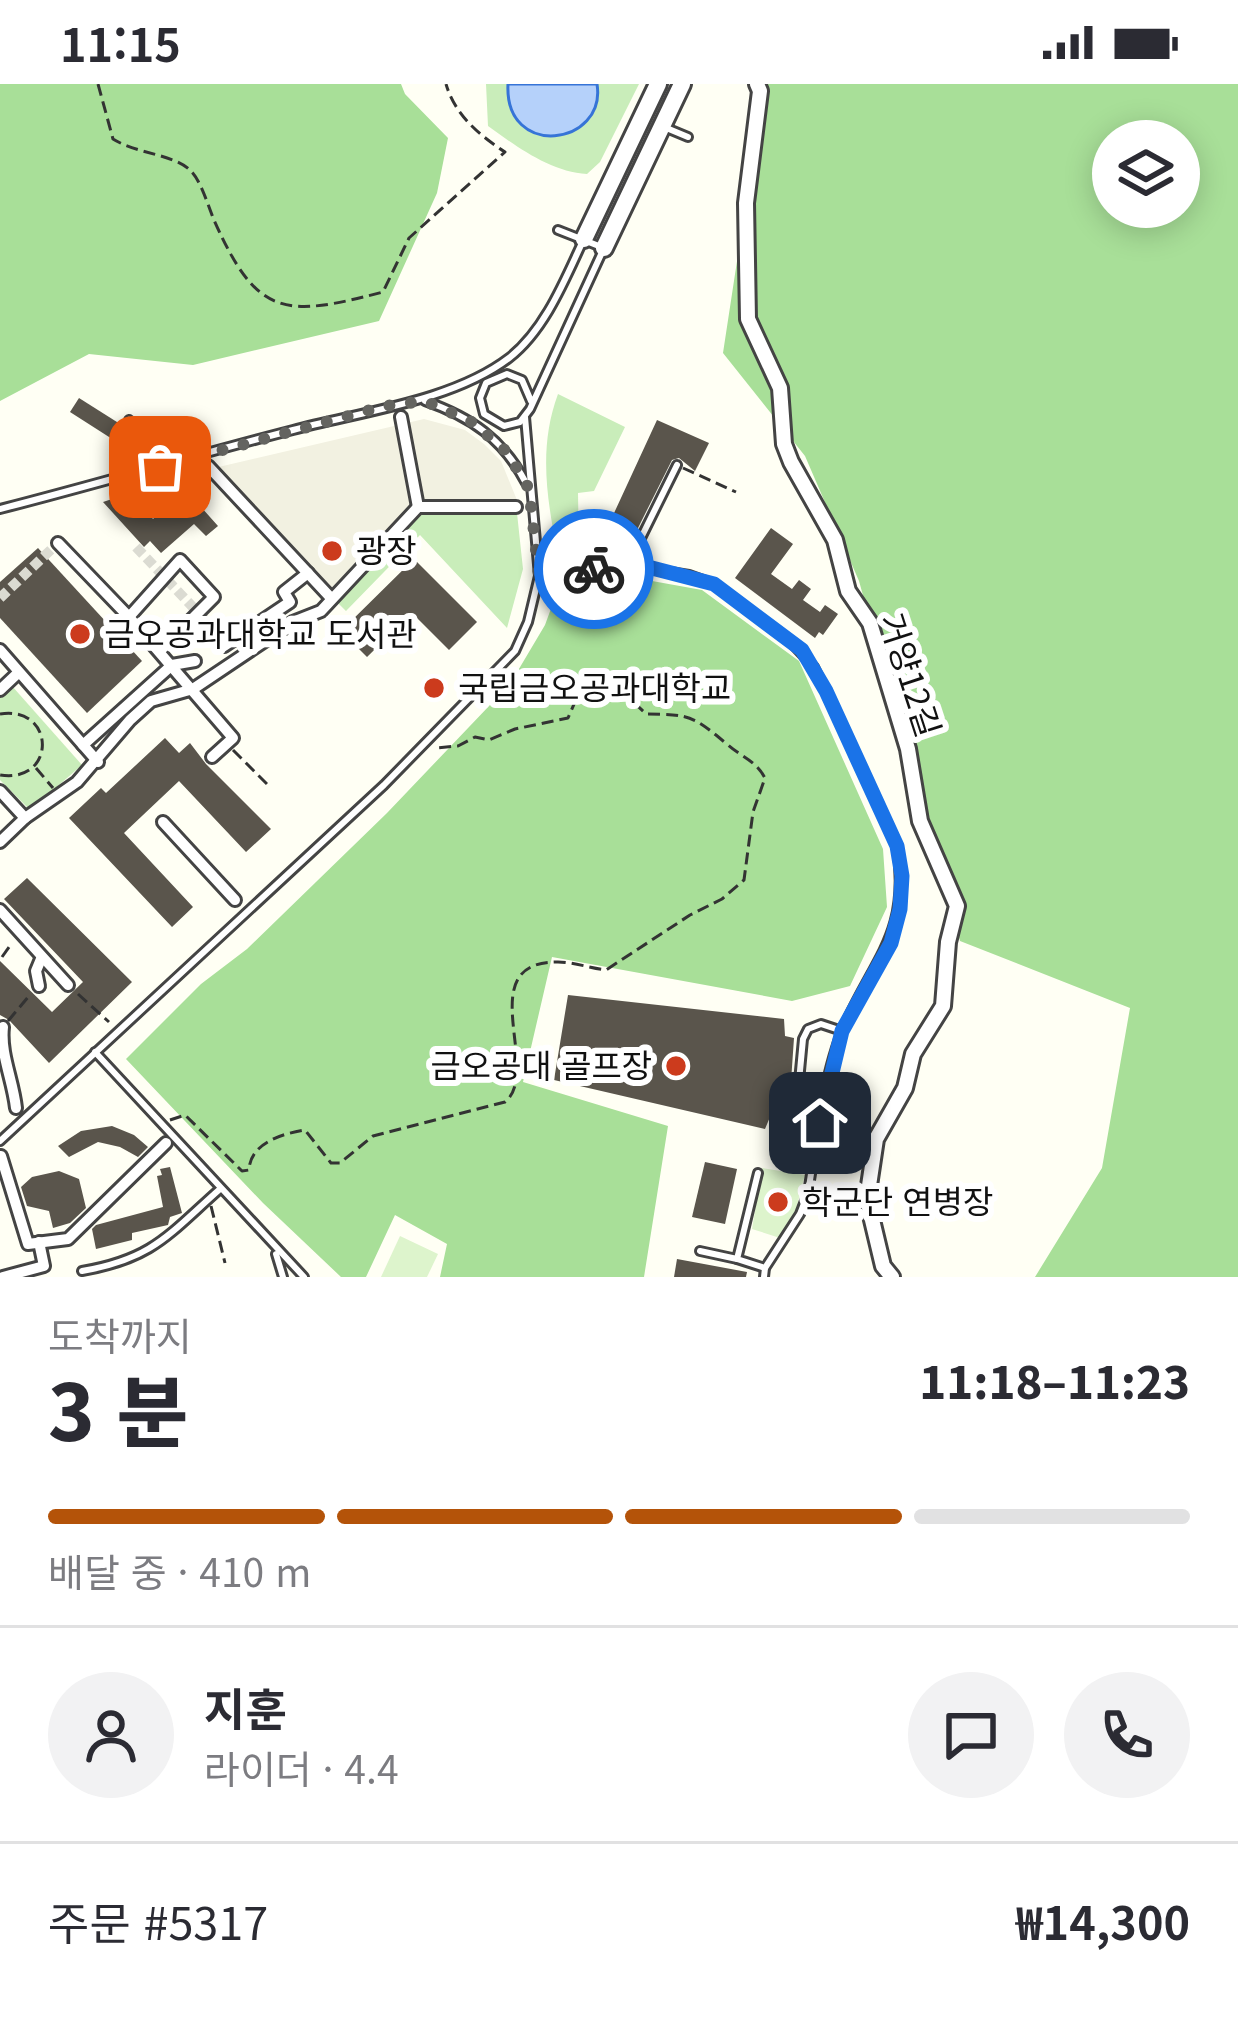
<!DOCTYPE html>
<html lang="ko">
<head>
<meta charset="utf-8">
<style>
	body { margin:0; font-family:Georgia,"Noto Sans KR",serif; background:#f2f2f3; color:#2b2b33; height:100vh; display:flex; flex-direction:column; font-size:45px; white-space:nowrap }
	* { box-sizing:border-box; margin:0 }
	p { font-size:39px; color:#7c7c81 }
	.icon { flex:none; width:66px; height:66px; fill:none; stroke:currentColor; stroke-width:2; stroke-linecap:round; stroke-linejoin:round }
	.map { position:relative; height:1193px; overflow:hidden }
	.side { display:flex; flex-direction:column; background:#fff; flex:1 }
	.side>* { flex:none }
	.tools { position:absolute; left:1092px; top:36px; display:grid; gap:24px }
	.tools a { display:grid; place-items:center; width:108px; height:108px; border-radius:50%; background:#fff; box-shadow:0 6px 30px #0003; font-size:60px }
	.pin { position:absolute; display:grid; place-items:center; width:102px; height:102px; color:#fff; margin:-51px; border-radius:24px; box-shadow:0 6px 18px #0006 }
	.courier { position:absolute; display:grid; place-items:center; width:120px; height:120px; margin:-60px; border:9px solid #1a73e8; border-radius:50%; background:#fff; color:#222; box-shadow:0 3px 15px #0007 }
	.head em { font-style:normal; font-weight:800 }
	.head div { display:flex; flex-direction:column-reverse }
	.head { display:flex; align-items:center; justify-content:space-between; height:204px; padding:0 48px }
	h1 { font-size:78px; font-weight:800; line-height:90px }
	.bar { display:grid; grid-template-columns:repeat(4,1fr); gap:18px 12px; align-content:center; height:144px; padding:0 48px }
	.bar i { height:15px; border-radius:9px; background:#e1e1e2 }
	.bar .active { background:#b45309 }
	.bar p { grid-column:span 4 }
	.line { display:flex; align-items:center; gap:30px; padding:0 48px; border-top:3px solid #e1e1e2 }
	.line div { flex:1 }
	.round { display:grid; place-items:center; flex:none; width:126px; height:126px; border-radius:63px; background:#f2f2f3 }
	.status { display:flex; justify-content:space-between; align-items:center; height:84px; padding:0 60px; background:#fff; direction:ltr }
	.status svg { height:33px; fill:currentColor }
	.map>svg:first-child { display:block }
	.green { fill:#c9edba }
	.forest { fill:#a8df98; fill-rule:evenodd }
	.pitch { fill:#ddf4cc }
	.plaza { fill:#f2f1e1 }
	.water { fill:#b5d1fa; stroke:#3674d7; stroke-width:3 }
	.building { fill:#5a554c }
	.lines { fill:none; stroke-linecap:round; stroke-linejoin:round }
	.pedestrian-tunnel { stroke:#dbdbd2; stroke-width:10; stroke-dasharray:10 5; stroke-linecap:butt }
	.service-casing { stroke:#444; stroke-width:12 }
	.pedestrian-casing { stroke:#444; stroke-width:16 }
	.minor-casing { stroke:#444; stroke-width:20 }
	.tertiary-casing { stroke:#444; stroke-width:22 }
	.path { stroke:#333; stroke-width:3; stroke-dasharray:12 6; stroke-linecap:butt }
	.service { stroke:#fff; stroke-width:6 }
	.pedestrian { stroke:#fff; stroke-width:10 }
	.minor { stroke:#fff; stroke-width:14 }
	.tertiary { stroke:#fff; stroke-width:16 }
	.done { stroke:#646460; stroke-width:12; stroke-dasharray:0 21.6 }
	.route { stroke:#1a73e8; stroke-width:15 }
	.poi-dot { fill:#cc3b1d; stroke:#fff; stroke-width:4.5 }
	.labels { text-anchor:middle; stroke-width:12; stroke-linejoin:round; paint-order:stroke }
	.poi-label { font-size:33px; fill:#111; stroke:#fff; text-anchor:start }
	.street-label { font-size:33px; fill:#111; stroke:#fff }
</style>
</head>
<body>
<div class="status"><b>11:15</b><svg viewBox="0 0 49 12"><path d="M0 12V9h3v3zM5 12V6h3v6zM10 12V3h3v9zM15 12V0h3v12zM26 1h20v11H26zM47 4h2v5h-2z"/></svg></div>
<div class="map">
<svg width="1238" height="1193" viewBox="0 0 1238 1193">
	<rect width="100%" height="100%" fill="#fffff4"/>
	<g class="green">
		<path d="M486 0H639L600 78 587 90C551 88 517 63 488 42Z"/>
		<path d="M558 310 625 343 594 407 578 409 579 468 558 471C547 416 538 364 558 310Z"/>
		<path d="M421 426 517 429 523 485 507 544 420 451 346 527 333 514Z"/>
		<path d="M12 602 82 681 30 726 0 696V612Z"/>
	</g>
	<g class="forest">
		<path d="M0 0H401L405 10 448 54 437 109 379 237 193 281 89 270 0 317Z"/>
		<path d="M764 0H1238V1193H1035L1102 1084 1130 924 960 857 859 497 805 372 723 269ZM1113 57H1179V123H1113Z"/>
		<path d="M641 495 702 506 799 577 883 765 887 823 850 902 792 917 552 873 523 998 668 1042 644 1193H440L447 1160 395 1131 366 1193H341L263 1119 126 975 201 900 247 865 387 729 510 600 545 541 560 500Z"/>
	</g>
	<g class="pitch">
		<path d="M762 1084 805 1091 795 1129 780 1154 752 1145Z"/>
		<path d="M400 1152 438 1170 427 1193H381Z"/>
	</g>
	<path class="plaza" d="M424 335 465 346 484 360 501 377 519 421 419 422 331 511 210 385Z"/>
	<path class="water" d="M508 0H597C607 62 504 76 508 0Z"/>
	<g class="building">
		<path d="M79 314 128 345 120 360 70 328Z"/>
		<path d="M657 336 709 359 695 387 679 374 672 376 626 468 590 474 585 444 609 440Z"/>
		<path d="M176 395 218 442 206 452 194 440 161 469 150 457 144 463 103 418 130 409 153 435 176 414 167 403Z"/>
		<path d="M771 444 793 460 771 490 792 505 799 496 811 505 803 516 820 528 825 521 838 530 823 551 819 548 815 554 735 494Z"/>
		<path d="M38 464 142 577 87 629 0 534V498Z"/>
		<path d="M414 475 477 538 449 566 412 529 367 573 341 547Z"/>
		<path d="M165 654 179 669 190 659 206 680 271 745 246 768 179 697 124 749 193 823 172 843 69 734 101 704 106 709Z"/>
		<path d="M27 794 132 898 49 979 9 936 0 931V877L52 928 83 898 4 815Z"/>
		<path d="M568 911 784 935 785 952 794 954 790 1012 780 1009 765 1045 554 996Z"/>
		<path d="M112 1042 134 1051 148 1063 138 1073 120 1063 98 1058 69 1073 58 1062 81 1047Z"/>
		<path d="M705 1078 737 1085 725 1140 692 1133Z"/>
		<path d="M170 1083 182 1129 170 1133 168 1141 132 1149V1156L96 1165 92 1145 96 1141 163 1123 157 1092 162 1091 160 1085Z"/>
		<path d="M59 1087 79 1095 86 1124 70 1139 53 1144 49 1127 27 1122 21 1103 32 1093Z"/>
		<path d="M677 1175 747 1188 746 1193H674Z"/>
	</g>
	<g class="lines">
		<g class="pedestrian-tunnel">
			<path d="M136 463 207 538 231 558"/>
			<path d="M0 514 58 459"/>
		</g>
		<defs>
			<g id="service">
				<path d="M664 43 688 53"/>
				<path d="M425 317C471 333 503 355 526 399"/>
				<path d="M531 317 522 296 507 290 486 299 480 314 484 330 504 342 520 338 530 325 604 164 558 146"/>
				<path d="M129 336 166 367 172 379"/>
				<path d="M0 425C98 400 195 371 293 346 360 328 453 317 509 274 544 247 564 198 582 159"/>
				<path d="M633 482 637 462 677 381"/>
				<path d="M539 492 633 482 689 491 714 500 787 554 814 583 897 762C910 850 875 872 843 945 824 989 816 1060 808 1109L800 1130 765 1184 764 1193"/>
				<path d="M95 968 304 1193"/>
				<path d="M777 1041 796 1029 803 955 808 945 821 940 842 947"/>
				<path d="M0 1057 384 701 515 567 528 538 539 492 525 333"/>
				<path d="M758 1089 737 1175 765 1184"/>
				<path d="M700 1167 737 1175"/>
				<path d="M276 1170 283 1193"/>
				<path d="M82 1187C153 1175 169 1150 220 1105"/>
			</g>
			<g id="pedestrian">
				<path d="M401 333 418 423"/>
				<path d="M208 382 331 514"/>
				<path d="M58 459 129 533 233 654 212 673"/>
				<path d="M129 533 180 476 214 513 160 567"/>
				<path d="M224 562 290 518 284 508 308 489"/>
				<path d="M0 566 98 678"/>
				<path d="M0 606 18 589"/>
				<path d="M83 661 172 581 195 577"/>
				<path d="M0 707 25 734"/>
				<path d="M163 738 235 816"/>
				<path d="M0 758 25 734 77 698 130 636 151 617 193 605 293 538 321 527 418 423H516"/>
				<path d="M0 826 68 901"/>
				<path d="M39 902 36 887 41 875"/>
				<path d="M3 943C0 970 13 996 16 1024"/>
				<path d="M1 1072 28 1160 68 1155 166 1059"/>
				<path d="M3 1193 44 1182 39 1158"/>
			</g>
			<path id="minor" d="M757 0 760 7 746 119 748 235 780 304 784 360 791 378 835 456 848 507 870 539 908 665 920 737 957 822 948 858 943 922 913 970 905 1004 876 1055 867 1115 883 1182 892 1193"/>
			<g id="tertiary">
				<path d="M584 155 658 0"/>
				<path d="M604 164 682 0"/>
			</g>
		</defs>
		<use href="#service" class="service-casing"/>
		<use href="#pedestrian" class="pedestrian-casing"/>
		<use href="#minor" class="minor-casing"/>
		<use href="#tertiary" class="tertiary-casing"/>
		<g class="path">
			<path d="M98 0 113 55C137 70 173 70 190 86 201 96 208 122 214 136 257 233 284 234 383 208L409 154 505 68C479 51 455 31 446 0"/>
			<path d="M683 384 736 408"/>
			<path d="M0 630C56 621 57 700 0 691"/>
			<path d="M233 666 270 703"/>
			<path d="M36 684 53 704"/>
			<path d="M2 873 12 859"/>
			<path d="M78 910 109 938"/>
			<path d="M8 937 29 912"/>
			<path d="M170 1036 185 1031 242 1087 249 1086C250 1060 280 1050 305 1046L331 1079H340L373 1052 505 1018C543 987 470 877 558 878 573 878 590 884 606 886L690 831 722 815 744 796 753 728 765 694C755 676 743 674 728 661 694 633 692 630 646 630L619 604 596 594 584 597 568 634 515 645 489 656 475 653 458 662 435 664"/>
			<path d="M211 1122 225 1179"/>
		</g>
		<use href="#service" class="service"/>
		<use href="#pedestrian" class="pedestrian"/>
		<use href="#minor" class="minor"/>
		<use href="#tertiary" class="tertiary"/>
	</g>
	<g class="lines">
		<path class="done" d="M160 383 385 322 425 317 472 338 507 368 529 405 539 492 594 485"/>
		<path class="route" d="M594 485 648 483 714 500 802 566 826 607 897 762 902 792 900 825 891 859 842 947 820 1039"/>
	</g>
	<g class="poi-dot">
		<circle cx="332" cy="467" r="12"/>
		<circle cx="80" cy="550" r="12"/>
		<circle cx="434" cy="604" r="12"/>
		<circle cx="676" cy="982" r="12"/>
		<circle cx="778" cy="1118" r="12"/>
	</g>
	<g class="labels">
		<g class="poi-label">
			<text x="356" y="479">광장</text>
			<text x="104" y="562">금오공과대학교 도서관</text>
			<text x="458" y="616">국립금오공과대학교</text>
			<text x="652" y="994" text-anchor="end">금오공대 골프장</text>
			<text x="802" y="1130">학군단 연병장</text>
		</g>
		<g class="street-label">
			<text transform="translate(910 591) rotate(72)" y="12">거양12길</text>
		</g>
	</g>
</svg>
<div class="tools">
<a><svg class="icon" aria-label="layers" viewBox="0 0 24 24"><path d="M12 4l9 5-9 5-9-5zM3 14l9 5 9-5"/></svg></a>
</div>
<div class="pin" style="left:160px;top:383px;background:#ea580c"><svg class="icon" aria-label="bag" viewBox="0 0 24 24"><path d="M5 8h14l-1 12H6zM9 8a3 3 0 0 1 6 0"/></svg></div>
<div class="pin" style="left:820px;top:1039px;background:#1f2937"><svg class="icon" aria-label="home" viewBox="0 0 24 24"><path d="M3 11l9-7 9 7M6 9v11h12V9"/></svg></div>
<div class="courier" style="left:594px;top:485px"><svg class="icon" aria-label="bike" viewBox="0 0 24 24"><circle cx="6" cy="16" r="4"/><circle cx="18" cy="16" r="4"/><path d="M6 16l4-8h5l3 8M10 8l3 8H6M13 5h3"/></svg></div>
</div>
<section class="side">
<div class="head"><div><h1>3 분</h1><p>도착까지</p></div><em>11:18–11:23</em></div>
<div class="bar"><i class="active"></i><i class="active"></i><i class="active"></i><i></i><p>배달 중 · 410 m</p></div>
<div class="line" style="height:216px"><a class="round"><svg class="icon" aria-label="person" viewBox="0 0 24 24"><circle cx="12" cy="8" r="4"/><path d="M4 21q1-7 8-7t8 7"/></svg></a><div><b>지훈</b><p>라이더 · 4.4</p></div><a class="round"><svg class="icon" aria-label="chat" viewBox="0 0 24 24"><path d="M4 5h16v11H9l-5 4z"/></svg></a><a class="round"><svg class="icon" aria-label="phone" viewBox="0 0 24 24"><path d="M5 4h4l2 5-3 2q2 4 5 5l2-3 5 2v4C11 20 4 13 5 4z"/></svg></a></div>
<div class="line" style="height:156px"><div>주문 #5317</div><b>₩14,300</b></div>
</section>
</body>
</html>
